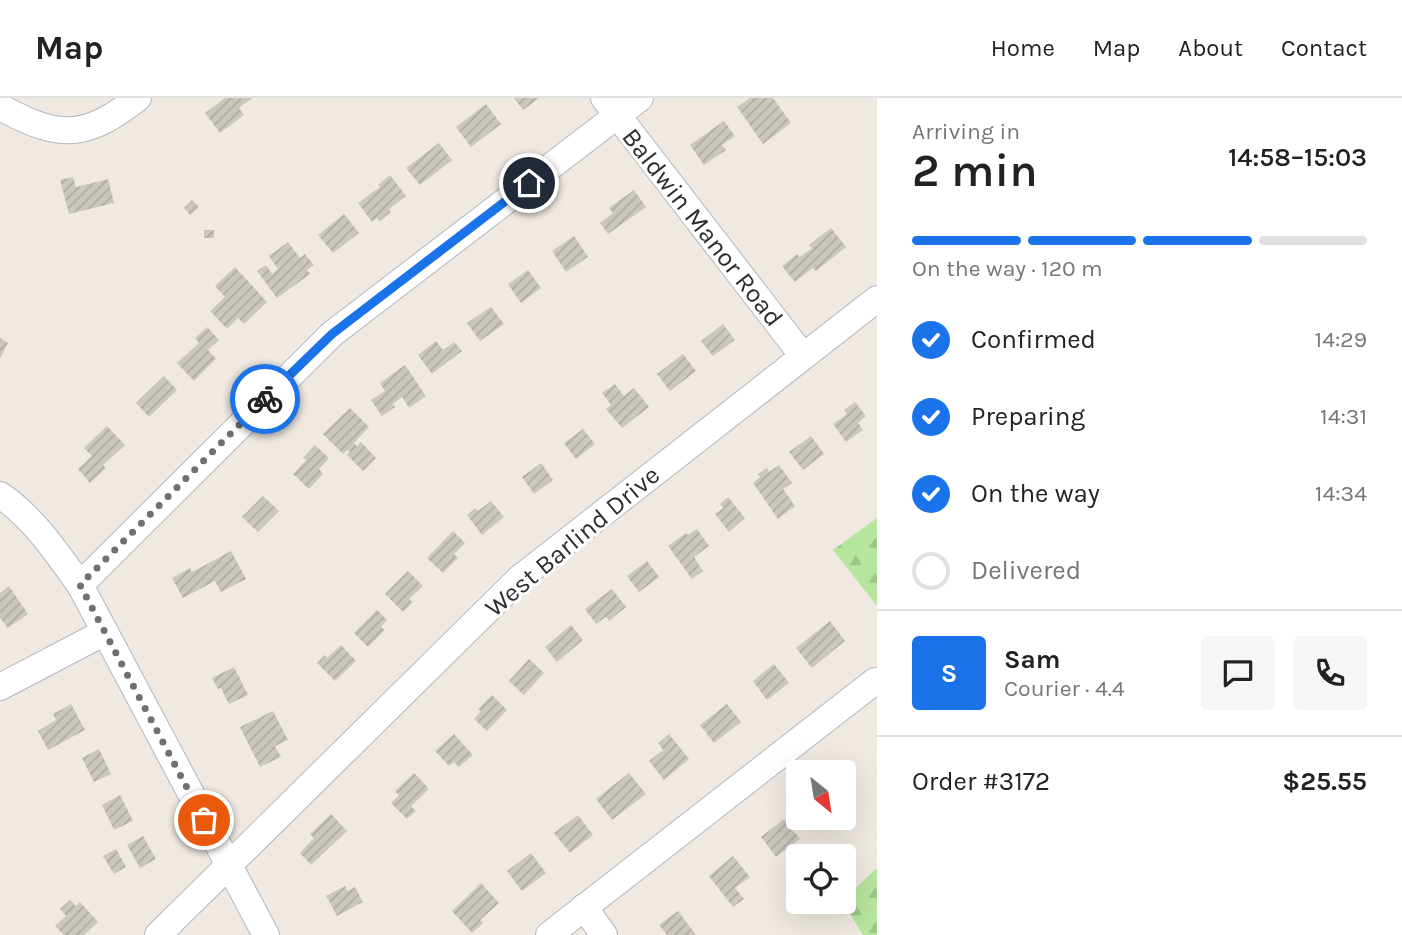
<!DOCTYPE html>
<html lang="en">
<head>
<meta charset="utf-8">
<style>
	body { margin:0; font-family:Karla,sans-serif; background:#f6f6f6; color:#222; height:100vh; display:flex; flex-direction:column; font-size:26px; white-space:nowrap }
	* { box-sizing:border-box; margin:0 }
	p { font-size:23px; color:#767676 }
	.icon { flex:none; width:38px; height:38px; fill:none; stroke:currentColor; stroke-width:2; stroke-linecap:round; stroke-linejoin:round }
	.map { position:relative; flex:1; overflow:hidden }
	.panel { display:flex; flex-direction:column; background:#fff; width:525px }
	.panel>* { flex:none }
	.needle { width:46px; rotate:150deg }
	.fabs { position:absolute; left:786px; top:662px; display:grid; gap:14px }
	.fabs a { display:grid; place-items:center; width:70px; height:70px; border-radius:7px; background:#fff; box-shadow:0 7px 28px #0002; font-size:35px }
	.pin { position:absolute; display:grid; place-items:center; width:60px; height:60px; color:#fff; margin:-30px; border:4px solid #fff; border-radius:50%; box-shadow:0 2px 7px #0007 }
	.courier { position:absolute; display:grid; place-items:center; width:70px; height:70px; margin:-35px; border:5px solid #1a73e8; border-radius:50%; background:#fff; color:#222; box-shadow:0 2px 9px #0007 }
	.head em { font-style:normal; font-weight:600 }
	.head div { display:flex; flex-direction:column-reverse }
	.head { display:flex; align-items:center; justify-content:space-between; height:119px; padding:0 35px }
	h1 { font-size:46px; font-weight:600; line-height:52px }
	.bar { display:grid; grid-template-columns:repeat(4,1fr); gap:10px 7px; align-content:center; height:84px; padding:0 35px }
	.bar i { height:9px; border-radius:5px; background:#e0e0e0 }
	.bar .on { background:#1a73e8 }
	.bar p { grid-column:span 4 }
	.line { display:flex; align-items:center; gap:18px; padding:0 35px; border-top:2px solid #e0e0e0 }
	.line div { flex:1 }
	.round { display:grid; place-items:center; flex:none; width:74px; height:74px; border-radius:7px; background:#f6f6f6 }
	ol { padding:0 35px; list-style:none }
	li { display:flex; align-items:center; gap:21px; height:77px }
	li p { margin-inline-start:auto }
	li .icon { padding:7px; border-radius:50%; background:#1a73e8; color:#fff; stroke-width:4 }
	li:last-child { color:#767676 }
	li i { width:38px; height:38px; border:4px solid #e0e0e0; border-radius:50% }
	header { display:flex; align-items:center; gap:42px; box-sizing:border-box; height:98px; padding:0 35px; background:#fff; border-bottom:2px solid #e0e0e0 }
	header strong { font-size:33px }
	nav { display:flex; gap:38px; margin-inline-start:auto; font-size:24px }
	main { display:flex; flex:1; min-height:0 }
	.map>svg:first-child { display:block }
	.forest { fill:url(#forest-firs) }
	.building { fill:url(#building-hatch) }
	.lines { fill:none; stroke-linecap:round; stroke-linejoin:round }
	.minor-casing { stroke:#b4b7c1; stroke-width:28 }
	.minor { stroke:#fff; stroke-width:26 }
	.done { stroke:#726f6d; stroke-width:7; stroke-dasharray:0 12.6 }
	.route { stroke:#1a73e8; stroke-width:9 }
	.labels { text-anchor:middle; stroke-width:6; stroke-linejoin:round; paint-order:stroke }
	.street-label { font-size:26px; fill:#2e2e2e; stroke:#fff }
</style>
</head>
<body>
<header>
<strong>Map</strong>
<nav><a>Home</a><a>Map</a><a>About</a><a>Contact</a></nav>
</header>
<main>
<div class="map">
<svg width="877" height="837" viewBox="0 0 877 837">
	<defs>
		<pattern id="forest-firs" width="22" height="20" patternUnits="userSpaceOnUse" patternTransform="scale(1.75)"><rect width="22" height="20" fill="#b6e59e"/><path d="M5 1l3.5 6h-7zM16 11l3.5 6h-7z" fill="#9dc588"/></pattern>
		<pattern id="building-hatch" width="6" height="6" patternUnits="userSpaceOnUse" patternTransform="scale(1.75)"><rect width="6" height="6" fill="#cbc7bf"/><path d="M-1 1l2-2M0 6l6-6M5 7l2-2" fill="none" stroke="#afaba4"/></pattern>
	</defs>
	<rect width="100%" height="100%" fill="#efe9e1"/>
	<g class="forest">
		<path d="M877 420V508L833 452Z"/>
		<path d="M877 770V837H863L842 803Z"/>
	</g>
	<g class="building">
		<path d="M225 0H252L239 10 244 17 220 35 205 15Z"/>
		<path d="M514 0H539L523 12Z"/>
		<path d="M750 0H773L791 25 763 46 737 9Z"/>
		<path d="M486 6 501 26 471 49 456 29Z"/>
		<path d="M724 23 735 38 722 47 726 52 704 67 690 47Z"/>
		<path d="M439 45 452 62 420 87 406 70Z"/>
		<path d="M390 77 406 98 389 111 391 114 380 123 377 120 372 124 358 105 380 89 378 87Z"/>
		<path d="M73 79 76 89 108 81 114 105 69 116 60 82Z"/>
		<path d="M634 92 646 109 608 136 600 125 613 115 609 110Z"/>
		<path d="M192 102 199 109 190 117 184 110Z"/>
		<path d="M344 116 359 135 333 155 318 137Z"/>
		<path d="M831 130 846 149 816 173 813 170 795 184 782 168 797 156 800 159 812 150 809 147Z"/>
		<rect x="204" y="132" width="10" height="8"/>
		<path d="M574 138 588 159 566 174 552 153Z"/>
		<path d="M288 144 300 160 305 156 314 167 307 172 310 176 277 200 257 173 266 167 272 176 278 171 269 158Z"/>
		<path d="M235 169 267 204 244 226 238 220 227 231 210 213 225 199 215 188Z"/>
		<path d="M528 172 541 190 521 205 508 186Z"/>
		<path d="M491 209 504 226 480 243 467 225Z"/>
		<path d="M723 226 735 242 713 258 701 243Z"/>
		<path d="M207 229 219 242 208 252 216 261 194 283 177 265 199 245 195 240Z"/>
		<path d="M0 240 8 245 0 261Z"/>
		<path d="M436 243 443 252 454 244 462 253 432 276 418 257Z"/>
		<path d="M683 256 696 273 670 293 657 276Z"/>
		<path d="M405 267 426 298 409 310 402 299 393 306 395 309 382 318 371 302 385 293 380 285Z"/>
		<path d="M164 278 177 292 149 319 136 305Z"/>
		<path d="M615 286 624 298 634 290 649 309 622 330 606 311 611 307 602 295Z"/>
		<path d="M855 304 866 318 858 325 863 332 846 344 833 326 847 316 844 312Z"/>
		<path d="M350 310 369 329 354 345 357 348 361 344 376 360 363 373 347 357 350 354 347 352 343 356 323 336Z"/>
		<path d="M107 328 125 347 103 367 106 370 90 385 78 371 92 358 84 350Z"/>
		<path d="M583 331 595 346 576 361 564 345Z"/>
		<path d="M811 338 824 356 803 372 789 354Z"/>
		<path d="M315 347 329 360 319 371 323 376 309 391 293 376 306 362 303 360Z"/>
		<path d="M541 365 553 382 534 396 522 379Z"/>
		<path d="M779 367 792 385 783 391 795 408 778 421 753 385 760 379 758 376 767 370 769 374Z"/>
		<path d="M263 398 279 413 258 434 242 419Z"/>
		<path d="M728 399 745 420 729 434 715 416 723 410 720 406Z"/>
		<path d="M491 403 504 419 482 437 467 417 475 410 478 413Z"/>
		<path d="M697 431 709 448 694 459 703 473 692 481 668 448 686 435 688 437Z"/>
		<path d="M453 433 465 445 454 456 458 460 443 475 427 460Z"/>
		<path d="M231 453 246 481 221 494 215 483 183 500 172 480 190 470 192 474Z"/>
		<path d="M647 463 659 479 639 494 627 478Z"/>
		<path d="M408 473 423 488 409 501 413 504 403 514 385 496Z"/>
		<path d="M9 488 28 516 8 530 0 520V495Z"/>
		<path d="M612 491 626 509 609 523 606 519 596 526 585 511Z"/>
		<path d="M377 512 387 522 381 529 385 532 368 549 354 535Z"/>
		<path d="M830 523 845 543 812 570 796 550Z"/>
		<path d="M571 527 583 542 557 564 545 549Z"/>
		<path d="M341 547 356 563 335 583 317 565 325 557 327 560Z"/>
		<path d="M529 561 544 575 524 597 509 583Z"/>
		<path d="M774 566 789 585 767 602 753 583Z"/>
		<path d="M234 569 248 597 229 606 221 590 218 591 212 580Z"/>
		<path d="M492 597 507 612 487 633 474 621 481 613 478 611Z"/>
		<path d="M71 606 85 632 48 652 38 633 56 622 53 616Z"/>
		<path d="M727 606 741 624 714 645 700 627Z"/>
		<path d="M273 613 288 642 275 648 281 659 260 669 240 629Z"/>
		<path d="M454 636 473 657 459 669 454 664 449 668 435 653Z"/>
		<path d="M669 636 689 661 664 682 649 663 663 652 658 645Z"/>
		<path d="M99 651 111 676 94 684 82 660Z"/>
		<path d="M844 672 856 690 847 697 853 705 844 712Z"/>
		<path d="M414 675 429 691 411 708 416 713 407 721 391 705 399 697 395 693Z"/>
		<path d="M629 675 646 696 612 722 596 701Z"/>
		<path d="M120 697 133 723 114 732 102 707Z"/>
		<path d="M331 716 347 733 311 767 300 755 314 740 310 736Z"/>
		<path d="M578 717 593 737 570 755 554 735Z"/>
		<path d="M784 721 800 741 776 759 761 739Z"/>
		<path d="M143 738 156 761 140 770 127 747Z"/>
		<path d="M116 751 126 769 114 776 103 758Z"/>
		<path d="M531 755 546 775 522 793 507 773Z"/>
		<path d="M733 758 750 779 735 790 744 801 733 809 709 778Z"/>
		<path d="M481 785 499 805 480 822 483 825 472 835 452 813Z"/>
		<path d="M345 788 347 793 355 789 363 804 337 818 326 798Z"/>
		<path d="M70 802 76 808 80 804 98 824 84 837H64L55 828 66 818 60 811Z"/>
		<path d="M678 813 696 837H667L659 827Z"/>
	</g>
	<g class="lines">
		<defs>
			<g id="minor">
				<path d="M604 0 803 258"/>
				<path d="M0 9C59 41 84 42 138 0"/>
				<path d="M0 397C33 419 57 455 80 487L266 837"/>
				<path d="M80 487 332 236 640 0"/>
				<path d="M0 589 105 534"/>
				<path d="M584 809 604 837"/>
				<path d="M158 837 520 480 877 201"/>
				<path d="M549 837 875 583"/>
			</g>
		</defs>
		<use href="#minor" class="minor-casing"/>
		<use href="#minor" class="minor"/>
	</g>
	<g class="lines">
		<path class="done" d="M204 722 80 487 265 301"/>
		<path class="route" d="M265 301 332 236 529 85"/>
	</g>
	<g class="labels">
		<g class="street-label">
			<text transform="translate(703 129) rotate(52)" y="9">Baldwin Manor Road</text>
			<text transform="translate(572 443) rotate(-40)" y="9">West Barlind Drive</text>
		</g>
	</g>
</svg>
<div class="fabs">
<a><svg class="needle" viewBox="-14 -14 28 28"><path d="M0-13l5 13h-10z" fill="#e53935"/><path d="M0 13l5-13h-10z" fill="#767676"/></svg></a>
<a><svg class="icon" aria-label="locate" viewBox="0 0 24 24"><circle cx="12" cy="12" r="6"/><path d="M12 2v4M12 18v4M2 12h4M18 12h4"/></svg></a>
</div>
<div class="pin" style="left:204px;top:722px;background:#ea580c"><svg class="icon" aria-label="bag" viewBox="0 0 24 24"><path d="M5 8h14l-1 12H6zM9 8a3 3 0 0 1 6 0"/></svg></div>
<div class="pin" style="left:529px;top:85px;background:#1f2937"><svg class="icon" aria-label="home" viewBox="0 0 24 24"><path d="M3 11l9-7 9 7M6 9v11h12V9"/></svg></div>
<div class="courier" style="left:265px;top:301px"><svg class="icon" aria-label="bike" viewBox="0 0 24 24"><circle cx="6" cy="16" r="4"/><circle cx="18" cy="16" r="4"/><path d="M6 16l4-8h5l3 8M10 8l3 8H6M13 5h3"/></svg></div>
</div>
<section class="panel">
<div class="head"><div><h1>2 min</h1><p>Arriving in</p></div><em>14:58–15:03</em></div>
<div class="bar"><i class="on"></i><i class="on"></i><i class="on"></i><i></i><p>On the way · 120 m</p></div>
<ol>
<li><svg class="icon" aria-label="check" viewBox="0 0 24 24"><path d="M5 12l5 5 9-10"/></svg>Confirmed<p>14:29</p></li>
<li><svg class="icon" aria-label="check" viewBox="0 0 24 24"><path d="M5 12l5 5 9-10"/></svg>Preparing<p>14:31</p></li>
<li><svg class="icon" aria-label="check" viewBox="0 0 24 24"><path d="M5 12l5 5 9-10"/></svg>On the way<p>14:34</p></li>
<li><i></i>Delivered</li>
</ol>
<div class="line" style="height:126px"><b class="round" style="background:#1a73e8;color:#fff">S</b><div><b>Sam</b><p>Courier · 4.4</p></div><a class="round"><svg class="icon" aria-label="chat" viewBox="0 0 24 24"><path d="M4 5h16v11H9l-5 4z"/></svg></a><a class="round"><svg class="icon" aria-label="phone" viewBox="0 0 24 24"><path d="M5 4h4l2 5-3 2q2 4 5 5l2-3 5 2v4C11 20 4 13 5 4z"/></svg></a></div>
<div class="line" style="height:91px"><div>Order #3172</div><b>$25.55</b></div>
</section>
</main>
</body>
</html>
